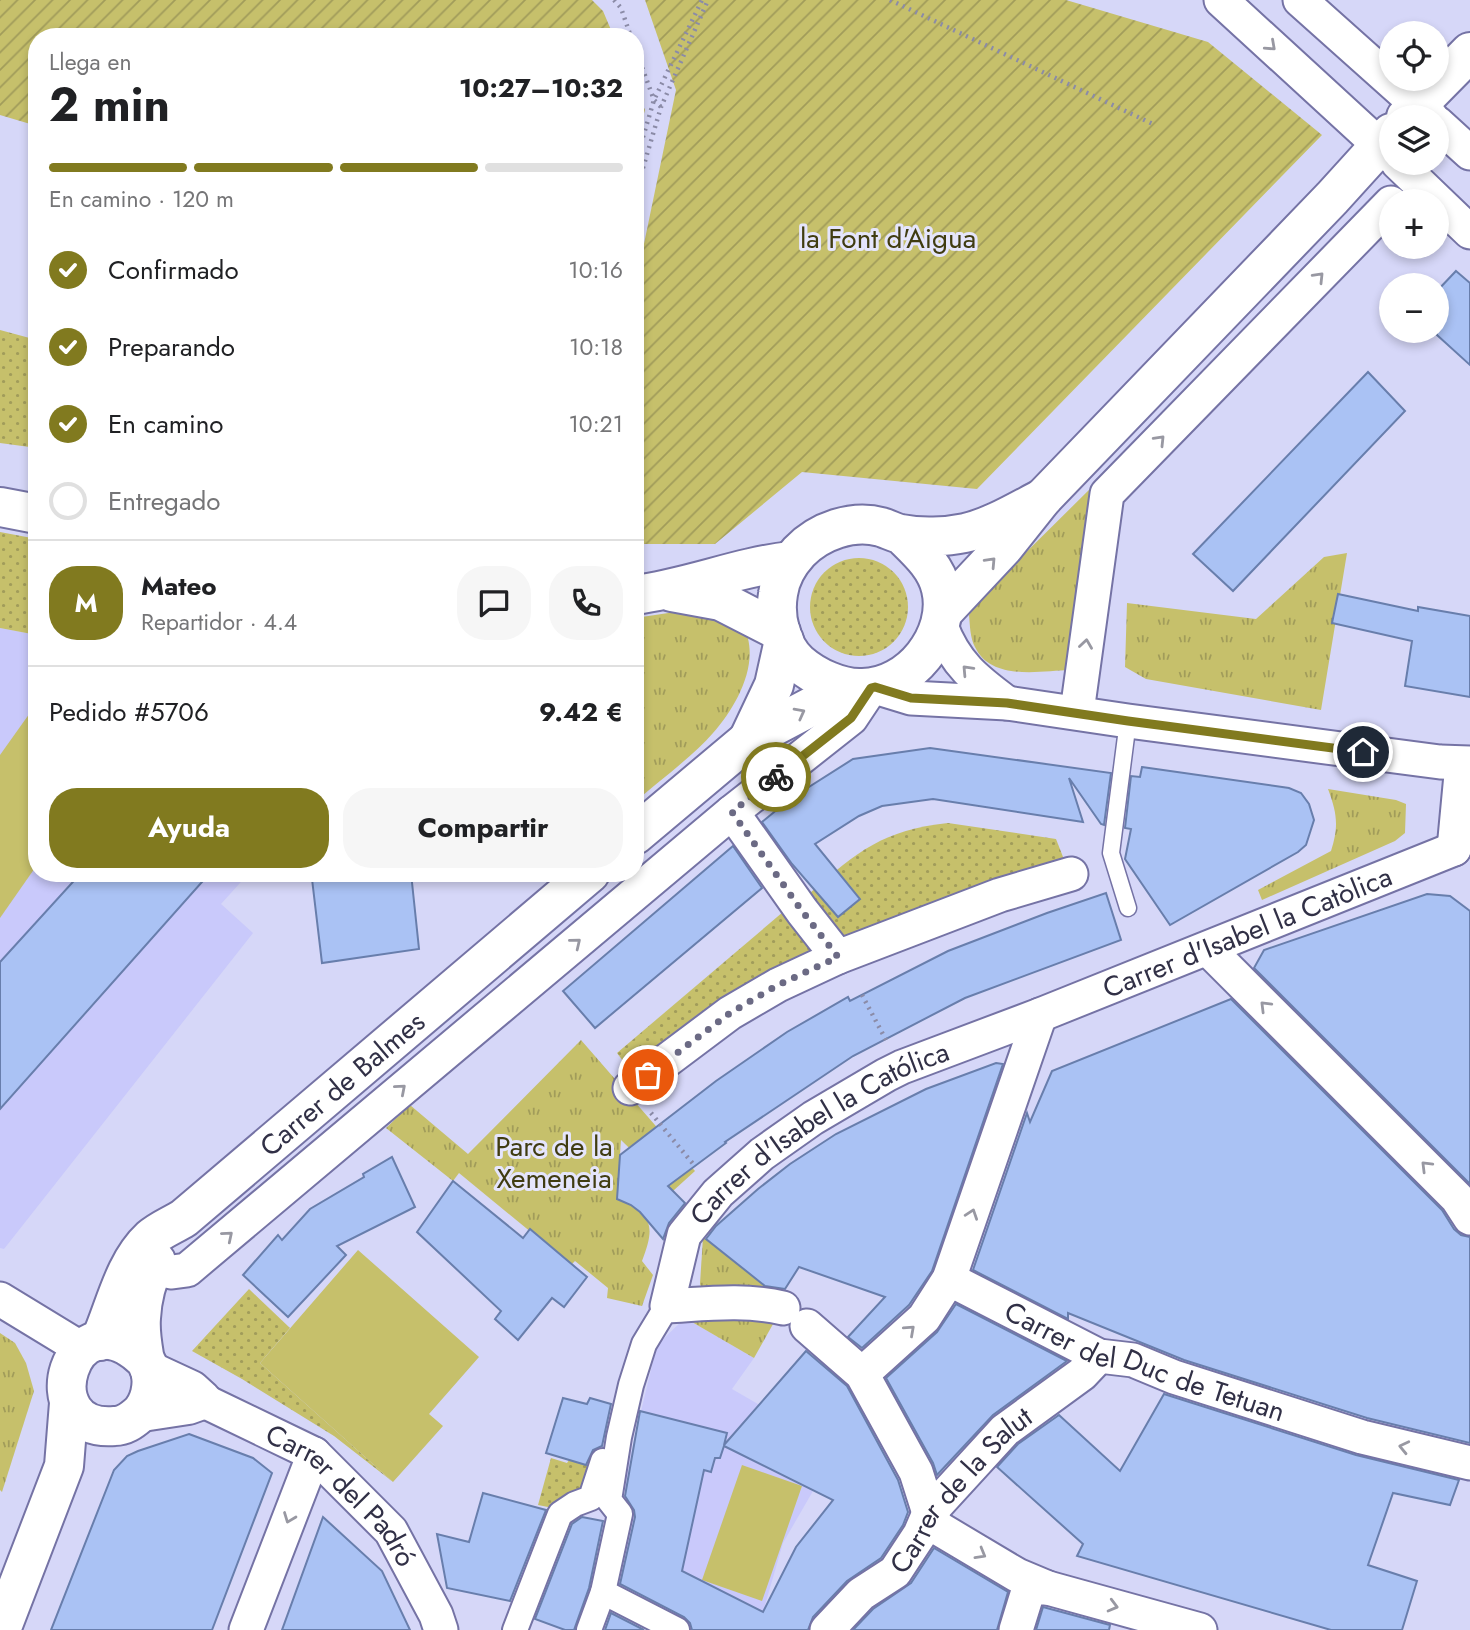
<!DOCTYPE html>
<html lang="es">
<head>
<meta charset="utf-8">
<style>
	body { margin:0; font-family:Jost,sans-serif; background:#f6f6f6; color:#202124; height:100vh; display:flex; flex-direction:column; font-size:26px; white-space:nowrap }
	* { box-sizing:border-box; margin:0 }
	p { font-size:23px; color:#757577 }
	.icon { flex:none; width:38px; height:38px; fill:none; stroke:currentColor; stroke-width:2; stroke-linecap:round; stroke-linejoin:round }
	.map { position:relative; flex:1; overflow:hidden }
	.side { position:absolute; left:28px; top:28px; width:616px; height:854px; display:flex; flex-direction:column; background:#fff; border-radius:28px; box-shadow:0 4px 10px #0003 }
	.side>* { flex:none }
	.buttons { position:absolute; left:1379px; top:21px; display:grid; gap:14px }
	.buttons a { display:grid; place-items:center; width:70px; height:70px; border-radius:50%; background:#fff; box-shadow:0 4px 10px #0003; font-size:35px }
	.pin { position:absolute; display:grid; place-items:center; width:60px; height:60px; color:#fff; margin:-30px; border:4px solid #fff; border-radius:50%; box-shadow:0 2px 7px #0007 }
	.courier { position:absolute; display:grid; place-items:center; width:70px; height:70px; margin:-35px; border:5px solid #817a1f; border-radius:50%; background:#fff; color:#222; box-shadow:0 2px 9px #0007 }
	.head em { font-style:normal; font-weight:700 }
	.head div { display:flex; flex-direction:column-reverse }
	.head { display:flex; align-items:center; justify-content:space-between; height:119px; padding:0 21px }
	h1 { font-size:46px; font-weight:700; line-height:52px }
	.bar { display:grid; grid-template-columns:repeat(4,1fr); gap:10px 7px; align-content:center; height:84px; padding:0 21px }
	.bar i { height:9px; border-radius:5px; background:#e0e0e0 }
	.bar .on { background:#817a1f }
	.bar p { grid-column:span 4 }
	.line { display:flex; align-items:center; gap:18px; padding:0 21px; border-top:2px solid #e0e0e0 }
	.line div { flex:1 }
	.round { display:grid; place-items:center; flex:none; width:74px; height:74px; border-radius:28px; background:#f6f6f6 }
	ol { padding:0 21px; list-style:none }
	li { display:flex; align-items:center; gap:21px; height:77px }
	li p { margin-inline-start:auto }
	li .icon { padding:7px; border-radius:50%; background:#817a1f; color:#fff; stroke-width:4 }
	li:last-child { color:#757577 }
	li i { width:38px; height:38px; border:4px solid #e0e0e0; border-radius:50% }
	.action { display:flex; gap:14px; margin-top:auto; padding:14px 21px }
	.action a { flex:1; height:80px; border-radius:28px; background:#817a1f; color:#fff; font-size:28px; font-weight:700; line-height:80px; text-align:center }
	.action a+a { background:#f6f6f6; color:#202124 }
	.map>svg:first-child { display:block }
	.built { fill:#c9c9fb }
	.grass { fill:url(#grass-dots) }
	.park { fill:url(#park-tufts) }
	.garden { fill:url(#garden-furrows) }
	.pitch { fill:#c6c06b }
	.building { fill:#aac2f4; stroke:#687eac; stroke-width:2; fill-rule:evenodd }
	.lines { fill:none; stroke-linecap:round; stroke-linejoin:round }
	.service-casing { stroke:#7573a5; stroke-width:19 }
	.pedestrian-casing { stroke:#7573a5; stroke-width:28 }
	.minor-casing { stroke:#7573a5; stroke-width:37 }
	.tertiary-casing { stroke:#7573a5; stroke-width:42 }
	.secondary-casing { stroke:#7573a5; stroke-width:42 }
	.path { stroke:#8b8ba7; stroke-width:4.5; stroke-dasharray:2 5; stroke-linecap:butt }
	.service { stroke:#fff; stroke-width:16 }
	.pedestrian { stroke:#fff; stroke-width:24 }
	.minor { stroke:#fff; stroke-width:33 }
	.tertiary { stroke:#fff; stroke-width:38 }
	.secondary { stroke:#fff; stroke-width:38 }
	.oneway { stroke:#9898a2 }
	.done { stroke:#6b6a84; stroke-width:7; stroke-dasharray:0 12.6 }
	.route { stroke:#817a1f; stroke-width:9 }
	.labels { text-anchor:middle; stroke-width:6; stroke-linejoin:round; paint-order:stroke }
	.park-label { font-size:28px; fill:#403c11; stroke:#e5e5fc }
	.street-label { font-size:28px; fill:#313046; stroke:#e5e5fc }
</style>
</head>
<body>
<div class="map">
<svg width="1470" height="1630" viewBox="0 0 1470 1630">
	<defs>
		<pattern id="grass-dots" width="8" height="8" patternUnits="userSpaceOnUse" patternTransform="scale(1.75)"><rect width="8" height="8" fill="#c6c06b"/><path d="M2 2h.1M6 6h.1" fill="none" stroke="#a19c5a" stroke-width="1.8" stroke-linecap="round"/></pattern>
		<pattern id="park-tufts" width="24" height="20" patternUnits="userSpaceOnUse" patternTransform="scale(1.75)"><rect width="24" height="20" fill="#c6c06b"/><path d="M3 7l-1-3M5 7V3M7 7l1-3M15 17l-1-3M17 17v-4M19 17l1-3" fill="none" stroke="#a19c5a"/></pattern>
		<pattern id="garden-furrows" width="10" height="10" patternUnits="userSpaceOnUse" patternTransform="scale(1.75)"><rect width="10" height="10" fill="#c6c06b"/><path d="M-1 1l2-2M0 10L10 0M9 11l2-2" fill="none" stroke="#a19c5a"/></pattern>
	</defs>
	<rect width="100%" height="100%" fill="#d6d7f8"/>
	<g class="built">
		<path d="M0 628 37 635V873H249L221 904 253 933 4 1249 0 1248Z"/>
		<path d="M685 1318 754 1358 732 1389 779 1416 759 1464 813 1491 783 1543 763 1612 696 1630 622 1593 617 1589 616 1583 635 1493 622 1490 657 1345Z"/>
	</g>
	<g class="grass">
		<path d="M0 330 37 340V448L0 443Z"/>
		<path d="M0 532 37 539V635L0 628Z"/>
		<circle cx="859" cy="607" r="49"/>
		<path d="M948 823 1056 839 1065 862 856 941 844 936 810 893C858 851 883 830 948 823Z"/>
		<path d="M783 912 812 952 632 1073 617 1053Z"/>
		<path d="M249 1289 290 1328 260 1363 393 1482 334 1436 242 1379 192 1351Z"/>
		<path d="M551 1458 567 1463 569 1460 594 1467 586 1493 553 1508 538 1505Z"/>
	</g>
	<g class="park">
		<path d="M1098 481 1070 670C1039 671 991 681 975 647 970 638 970 625 969 615L977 601Z"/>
		<path d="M1347 553 1321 710 1146 679 1125 667 1127 603 1256 619 1324 557Z"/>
		<path d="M715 606C723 610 737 616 742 624 763 659 737 706 713 733 693 756 659 781 635 802V618Z"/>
		<path d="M1328 789 1396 800 1406 804 1405 833 1395 841 1262 900 1258 890 1331 851C1339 826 1337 813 1328 789Z"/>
		<path d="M581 1040 695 1171 673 1191 621 1140 617 1199C654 1214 655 1227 642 1261L653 1275 642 1306 607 1298 608 1288 575 1261 571 1265 459 1173 453 1181 386 1128 410 1105 468 1154Z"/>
		<path d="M703 1237 775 1293 702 1290 700 1284Z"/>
		<path d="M777 1317 754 1358 685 1318Z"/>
		<path d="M0 1333 15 1343 26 1363 34 1391 2 1492 0 1490Z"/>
	</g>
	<g class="garden">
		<path d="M0 0H592L603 11 614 37H37V126L0 115Z"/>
		<path d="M645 0H1066L1208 42 1322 135 977 489 802 472 715 544H635V287L676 90Z"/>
		<path d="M635 87 645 110 635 145Z"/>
	</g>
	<g class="pitch">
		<path d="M37 703V865L0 918V755Z"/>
		<path d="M358 1250 479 1357 429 1414 443 1426 393 1482 260 1363Z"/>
		<path d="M742 1465 802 1486 762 1601 702 1580Z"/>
	</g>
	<g class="building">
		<path d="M1456 271 1470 283V365L1437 335V291Z"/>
		<path d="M1368 372 1405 411 1233 591 1193 554Z"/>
		<path d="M1338 594 1418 611V607L1470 616V697L1405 686 1412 641 1332 623Z"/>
		<path d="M930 748 1111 773 1104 825 1101 824 1069 778 1083 822 933 799 882 806 859 816 815 844 860 899 838 917 792 864 762 822 790 799 853 759Z"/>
		<path d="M1142 767 1289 788 1301 793 1309 804 1314 820 1306 845 1298 852 1170 925 1125 859 1131 829 1125 828 1131 776 1140 777Z"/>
		<path d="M733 846 762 888 595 1028 563 991Z"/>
		<path d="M81 873H210L0 1109V962Z"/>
		<path d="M411 873 419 949 322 963 312 879Z"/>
		<path d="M1106 893 1121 940 965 998 853 1056 725 1142 726 1143 668 1186 685 1203 669 1223 663 1239 640 1212 631 1205 617 1199 620 1155 716 1081 787 1032 848 997 850 1001 948 951 1047 913Z"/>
		<path d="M1427 894 1450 896 1470 911V1184L1254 968 1264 950Z"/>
		<path d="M1231 999 1442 1210 1454 1229 1461 1235 1470 1237V1443L1367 1418 1184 1360 1068 1313V1319L973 1270 1027 1113 1030 1122 1052 1071Z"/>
		<path d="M996 1063 1003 1064 932 1271 909 1305 862 1348 848 1337 885 1297 799 1267 785 1289 765 1286 706 1239 716 1226 758 1189 790 1164 836 1134 926 1089Z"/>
		<path d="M392 1157 415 1207 337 1246 346 1255 288 1317 243 1275 278 1235 282 1240 310 1209 364 1177 363 1174Z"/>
		<path d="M453 1181 523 1238 530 1229 587 1277 564 1307 552 1298 518 1340 495 1319 501 1311 417 1232Z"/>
		<path d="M956 1304 1067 1361 993 1415 937 1475 933 1463 886 1378 937 1332Z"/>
		<path d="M806 1351 847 1386 898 1480 908 1512 903 1525 881 1558 847 1581 813 1617 808 1630H692L690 1623 684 1617 620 1584 635 1517 634 1510 625 1496 640 1411 727 1433 724 1445ZM724 1446 833 1500 796 1547 763 1612 682 1571 704 1470 711 1472 715 1458H720Z"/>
		<path d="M1164 1394 1356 1455 1459 1480 1450 1505 1393 1493 1368 1565 1417 1581 1402 1630H1331L1077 1556 1083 1544 997 1467 1018 1444 1059 1415 1120 1471Z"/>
		<path d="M563 1398 587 1404 590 1398 611 1404 602 1446 593 1450 586 1465 546 1453Z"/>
		<path d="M189 1434 253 1458 272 1473 212 1630H51L114 1470 127 1456 138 1451Z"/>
		<path d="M483 1493 546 1510 510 1601 447 1588 437 1534 469 1542Z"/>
		<path d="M323 1517 382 1571 410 1630H282Z"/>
		<path d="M582 1517 603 1521 589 1588 574 1630H565L535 1619 572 1524Z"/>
		<path d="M934 1548 1008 1592 997 1630H853L873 1609 911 1583Z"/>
		<path d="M1043 1607 1110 1625 1109 1630H1036Z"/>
		<path d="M611 1613 644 1630H605Z"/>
	</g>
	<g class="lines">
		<defs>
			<path id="service" d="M1128 908 1111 853 1128 721"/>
			<g id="pedestrian">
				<path d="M603 1592 677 1630"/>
				<path d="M515 1630 560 1514 575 1504 591 1498 603 1461"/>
				<path d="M589 1630 603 1592 620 1514 609 1500 619 1437 631 1385 644 1344 667 1306"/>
			</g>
			<g id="minor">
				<path d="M1221 0 1391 156"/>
				<path d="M1300 0 1431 117"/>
				<path d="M1437 123 1470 153"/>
				<path d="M1398 163 1470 232"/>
				<path d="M941 626C955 664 976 680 1007 703"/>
				<path d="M875 687 911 698 1007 703 1128 721 1440 762 1470 763"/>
				<path d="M1077 712 1107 494 1391 203"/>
				<path d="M732 812 802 911 838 957 1000 895 1071 874"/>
				<path d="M1454 849 1462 764"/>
				<path d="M1208 949 1457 1198 1470 1218"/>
				<path d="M630 1088 730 1013 778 985 838 957"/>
				<path d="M152 1268 172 1272 187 1270 732 812 851 718 871 688"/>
				<path id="s1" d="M949 1279 1099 1356 1133 1360 1174 1377 1362 1437 1470 1463"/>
				<path d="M0 1299 82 1349"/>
				<path id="s2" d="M783 1308C745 1299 705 1304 667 1306L684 1235 718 1193 762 1154 813 1118 886 1075 902 1067 1040 1015 1454 849"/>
				<path d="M807 1326 862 1374 916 1472 929 1513 938 1528 1017 1575 1048 1588 1200 1630"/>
				<path d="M862 1374 924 1318 949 1279 1040 1015"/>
				<path id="s3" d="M202 1400 314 1454 391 1531 436 1615 441 1630"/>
				<path d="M246 1630 314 1454"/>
				<path id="s4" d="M827 1630 861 1594 895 1572 920 1534 929 1513 1005 1430 1082 1374 1099 1356"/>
				<path d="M1016 1630 1029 1588H1048"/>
			</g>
			<g id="tertiary">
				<path d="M0 507 37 514"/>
				<path d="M672 592 721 601 781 632"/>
				<path d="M635 595C689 588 737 567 791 561"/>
				<path d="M142 1412 188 1405 202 1400 191 1390 150 1371"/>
			</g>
			<g id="secondary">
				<path d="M1406 117 1470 52"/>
				<path d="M901 534C917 550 936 566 941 589 952 635 910 688 862 688 841 689 815 677 799 663 781 647 774 617 778 594 780 578 788 564 799 552 819 531 853 519 881 527 888 529 895 533 901 534 921 538 946 537 965 533 992 527 1018 511 1043 498"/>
				<path d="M944 611 1004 547 1043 498 1332 198 1391 133"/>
				<path d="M748 740 774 685 784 640"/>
				<path d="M635 835 748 740 822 701 853 689"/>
				<path id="s5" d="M100 1341C115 1308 123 1264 151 1238 160 1230 173 1225 184 1218L590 873"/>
				<path d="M144 1359C70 1289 29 1434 115 1426 124 1426 131 1421 138 1415 150 1404 154 1385 150 1370 148 1365 145 1361 144 1355 142 1343 140 1330 141 1318 142 1297 147 1279 156 1261"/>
				<path d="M1 1630 64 1466 69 1403"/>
			</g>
		</defs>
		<use href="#service" class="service-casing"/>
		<use href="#pedestrian" class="pedestrian-casing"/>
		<use href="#minor" class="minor-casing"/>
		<use href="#tertiary" class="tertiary-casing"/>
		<use href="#secondary" class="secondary-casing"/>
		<g class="path">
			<path d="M614 0 621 8 631 37"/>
			<path d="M890 0 1155 125"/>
			<path d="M635 48 654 100 661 107"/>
			<path d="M635 164 654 100 702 0"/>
			<path d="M635 195 661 107 708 0"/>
			<path d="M862 995 886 1040"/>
			<path d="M651 1113 694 1165"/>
		</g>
		<use href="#service" class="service"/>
		<use href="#pedestrian" class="pedestrian"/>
		<use href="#minor" class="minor"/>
		<use href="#tertiary" class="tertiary"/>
		<use href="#secondary" class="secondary"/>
	</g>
	<defs><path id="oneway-chevron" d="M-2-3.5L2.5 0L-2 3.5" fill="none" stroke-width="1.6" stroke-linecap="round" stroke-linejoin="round" transform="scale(1.75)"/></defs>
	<g class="oneway">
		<use href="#oneway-chevron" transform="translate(1271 46) rotate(42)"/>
		<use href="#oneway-chevron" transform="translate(1319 277) rotate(-46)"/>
		<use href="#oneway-chevron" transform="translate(1160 440) rotate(-46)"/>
		<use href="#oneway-chevron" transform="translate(991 562) rotate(-47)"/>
		<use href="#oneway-chevron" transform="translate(1086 644) rotate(-82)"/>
		<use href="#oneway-chevron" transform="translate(967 670) rotate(-133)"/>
		<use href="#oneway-chevron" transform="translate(800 713) rotate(-28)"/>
		<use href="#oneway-chevron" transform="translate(576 943) rotate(-39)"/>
		<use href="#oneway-chevron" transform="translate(1265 1006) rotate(-135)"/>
		<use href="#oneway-chevron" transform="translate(401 1089) rotate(-41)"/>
		<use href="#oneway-chevron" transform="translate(1426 1166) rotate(-135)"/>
		<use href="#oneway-chevron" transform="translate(972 1214) rotate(-71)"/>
		<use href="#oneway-chevron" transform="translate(228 1236) rotate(-40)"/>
		<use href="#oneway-chevron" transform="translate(910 1330) rotate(-42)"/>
		<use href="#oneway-chevron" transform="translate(1404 1447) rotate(-167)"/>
		<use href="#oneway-chevron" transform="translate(289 1518) rotate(111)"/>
		<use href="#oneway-chevron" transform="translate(981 1554) rotate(30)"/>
		<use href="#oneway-chevron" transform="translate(1113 1606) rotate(15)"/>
	</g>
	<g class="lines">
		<path class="done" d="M648 1075 730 1013 778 985 838 957 802 911 732 812 776 777"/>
		<path class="route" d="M776 777 851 718 871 688 875 687 911 698 1007 703 1128 721 1363 752"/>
	</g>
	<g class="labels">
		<g class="park-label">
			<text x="888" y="248">la Font d'Aigua</text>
			<text x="554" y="1156">Parc de la<tspan x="554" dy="32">Xemeneia</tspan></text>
		</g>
		<g class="street-label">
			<text dy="10" stroke="none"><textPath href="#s2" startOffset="838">Carrer d'Isabel la Catòlica</textPath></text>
			<text dy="10" stroke="none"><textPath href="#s5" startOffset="362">Carrer de Balmes</textPath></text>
			<text dy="10" stroke="none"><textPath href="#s2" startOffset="362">Carrer d'Isabel la Católica</textPath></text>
			<text dy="10" stroke="none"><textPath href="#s1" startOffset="214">Carrer del Duc de Tetuan</textPath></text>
			<text dy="10" stroke="none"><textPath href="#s4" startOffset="196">Carrer de la Salut</textPath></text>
			<text dy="10" stroke="none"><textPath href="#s3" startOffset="172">Carrer del Padró</textPath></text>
		</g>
	</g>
</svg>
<div class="buttons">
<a><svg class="icon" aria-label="locate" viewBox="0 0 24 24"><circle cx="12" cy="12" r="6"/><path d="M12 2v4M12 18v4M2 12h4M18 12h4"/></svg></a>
<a><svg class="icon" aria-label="layers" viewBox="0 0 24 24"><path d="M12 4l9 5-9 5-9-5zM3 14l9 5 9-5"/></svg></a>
<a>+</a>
<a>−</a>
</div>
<div class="pin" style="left:648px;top:1075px;background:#ea580c"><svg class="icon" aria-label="bag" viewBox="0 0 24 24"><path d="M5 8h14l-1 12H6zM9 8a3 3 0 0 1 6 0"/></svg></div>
<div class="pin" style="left:1363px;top:752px;background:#1f2937"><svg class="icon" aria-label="home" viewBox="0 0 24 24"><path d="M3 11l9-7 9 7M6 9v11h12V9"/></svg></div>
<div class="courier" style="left:776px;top:777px"><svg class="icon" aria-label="bike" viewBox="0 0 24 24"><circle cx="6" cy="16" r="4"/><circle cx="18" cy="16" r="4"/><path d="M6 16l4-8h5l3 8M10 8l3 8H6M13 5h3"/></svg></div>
<section class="side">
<div class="head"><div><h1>2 min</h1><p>Llega en</p></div><em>10:27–10:32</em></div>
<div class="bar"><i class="on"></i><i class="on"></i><i class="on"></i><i></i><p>En camino · 120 m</p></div>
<ol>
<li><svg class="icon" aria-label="check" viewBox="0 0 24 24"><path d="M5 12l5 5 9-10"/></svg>Confirmado<p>10:16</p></li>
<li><svg class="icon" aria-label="check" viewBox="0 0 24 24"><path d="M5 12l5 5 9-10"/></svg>Preparando<p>10:18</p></li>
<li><svg class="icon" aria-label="check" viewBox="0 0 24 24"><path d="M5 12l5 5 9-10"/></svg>En camino<p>10:21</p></li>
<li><i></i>Entregado</li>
</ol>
<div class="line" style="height:126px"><b class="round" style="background:#817a1f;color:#fff">M</b><div><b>Mateo</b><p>Repartidor · 4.4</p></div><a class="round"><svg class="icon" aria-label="chat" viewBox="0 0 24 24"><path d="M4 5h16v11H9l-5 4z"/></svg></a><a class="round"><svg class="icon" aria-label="phone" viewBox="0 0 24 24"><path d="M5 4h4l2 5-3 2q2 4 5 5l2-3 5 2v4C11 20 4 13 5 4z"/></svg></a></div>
<div class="line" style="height:91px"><div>Pedido #5706</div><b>9.42 €</b></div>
<div class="action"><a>Ayuda</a><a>Compartir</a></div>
</section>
</div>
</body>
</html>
